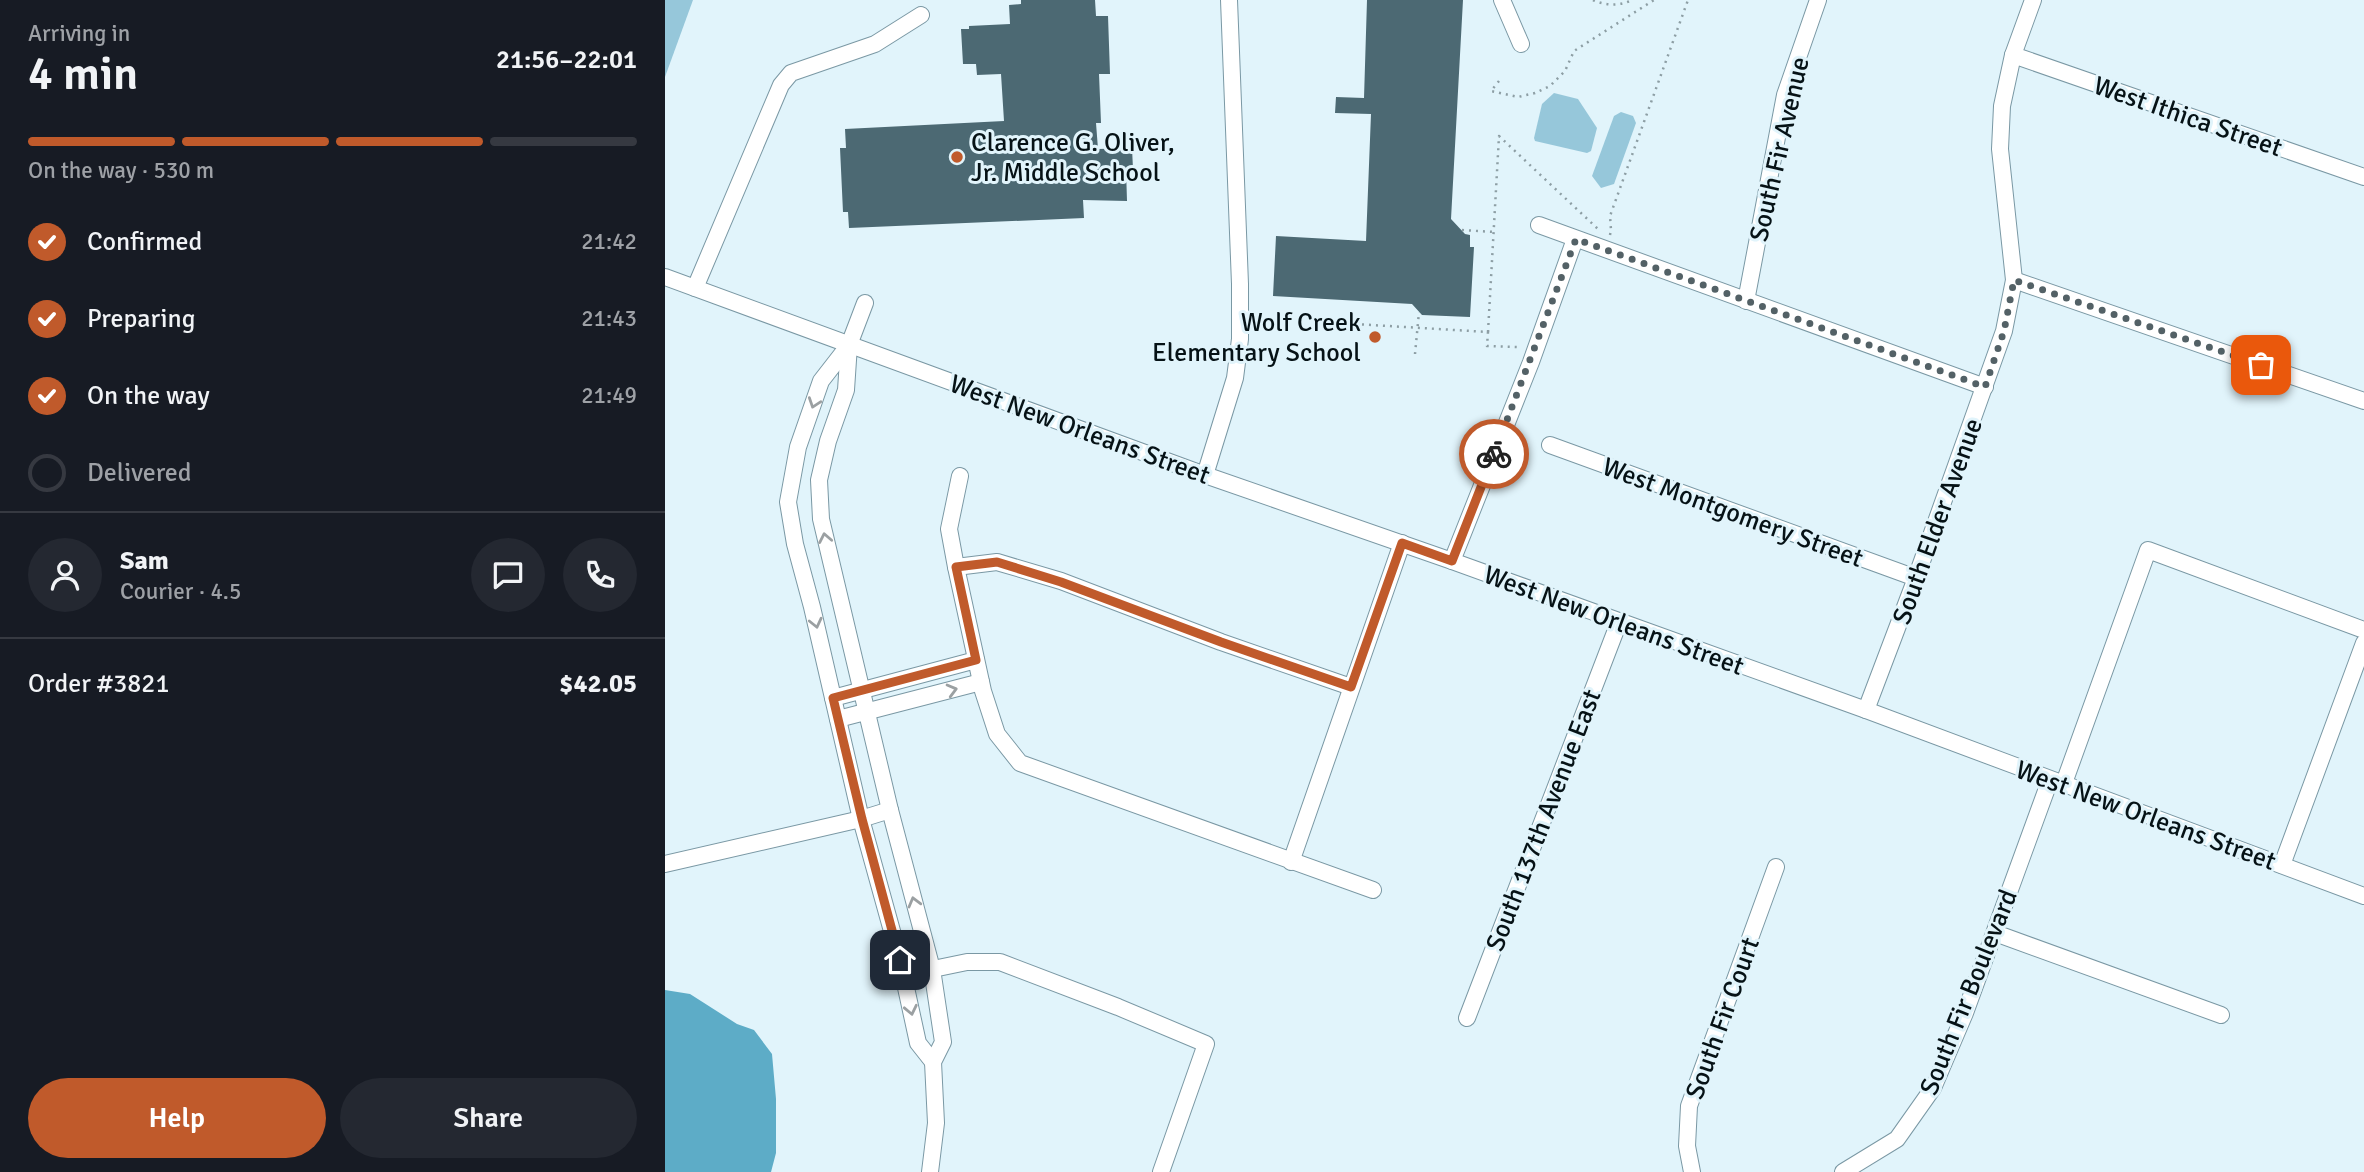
<!DOCTYPE html>
<html lang="en">
<head>
<meta charset="utf-8">
<style>
	body { margin:0; font-family:Signika,sans-serif; background:#242831; color:#f1f3f6; height:100vh; display:flex; flex-direction:column; font-size:26px; white-space:nowrap }
	* { box-sizing:border-box; margin:0 }
	p { font-size:23px; color:#9ea1a6 }
	.icon { flex:none; width:38px; height:38px; fill:none; stroke:currentColor; stroke-width:2; stroke-linecap:round; stroke-linejoin:round }
	.map { position:relative; flex:1; overflow:hidden }
	.side { display:flex; flex-direction:column; background:#171b24; width:665px }
	.side>* { flex:none }
	.pin { position:absolute; display:grid; place-items:center; width:60px; height:60px; color:#fff; margin:-30px; border-radius:14px; box-shadow:0 4px 10px #0006 }
	.courier { position:absolute; display:grid; place-items:center; width:70px; height:70px; margin:-35px; border:5px solid #c05a2b; border-radius:50%; background:#fff; color:#222; box-shadow:0 2px 9px #0007 }
	.summary em { font-style:normal; font-weight:600 }
	.summary div { display:flex; flex-direction:column-reverse }
	.summary { display:flex; align-items:center; justify-content:space-between; height:119px; padding:0 28px }
	h1 { font-size:46px; font-weight:600; line-height:52px }
	.bar { display:grid; grid-template-columns:repeat(4,1fr); gap:10px 7px; align-content:center; height:84px; padding:0 28px }
	.bar i { height:9px; border-radius:5px; background:#363941 }
	.bar .current { background:#c05a2b }
	.bar p { grid-column:span 4 }
	.line { display:flex; align-items:center; gap:18px; padding:0 28px; border-top:2px solid #363941 }
	.line div { flex:1 }
	.round { display:grid; place-items:center; flex:none; width:74px; height:74px; border-radius:37px; background:#242831 }
	ol { padding:0 28px; list-style:none }
	li { display:flex; align-items:center; gap:21px; height:77px }
	li p { margin-inline-start:auto }
	li .icon { padding:7px; border-radius:50%; background:#c05a2b; color:#fff; stroke-width:4 }
	li:last-child { color:#9ea1a6 }
	li i { width:38px; height:38px; border:4px solid #363941; border-radius:50% }
	.action { display:flex; gap:14px; margin-top:auto; padding:14px 28px }
	.action a { flex:1; height:80px; border-radius:42px; background:#c05a2b; color:#fff; font-size:28px; font-weight:600; line-height:80px; text-align:center }
	.action a+a { background:#242831; color:#f1f3f6 }
	main { display:flex; flex:1; min-height:0 }
	.map>svg:first-child { display:block }
	.green { fill:#96c7da }
	.water { fill:#5dacc7 }
	.building { fill:#4c6973 }
	.lines { fill:none; stroke-linecap:round; stroke-linejoin:round }
	.minor-casing { stroke:#7a98a4; stroke-width:18 }
	.path { stroke:#8d9ea4; stroke-width:2.5; stroke-dasharray:2 5; stroke-linecap:butt }
	.minor { stroke:#fff; stroke-width:16 }
	.oneway { stroke:#9ba0a2 }
	.done { stroke:#536166; stroke-width:7; stroke-dasharray:0 12.6 }
	.route { stroke:#c05a2b; stroke-width:9 }
	.poi-dot { fill:#c05a2b; stroke:#e1f4fb; stroke-width:2.5 }
	.labels { text-anchor:middle; stroke-width:6; stroke-linejoin:round; paint-order:stroke }
	.street-label { font-size:26px; fill:#061216; stroke:#e1f4fb }
	.poi-label { font-size:26px; fill:#061216; stroke:#e1f4fb; text-anchor:start }
</style>
</head>
<body>
<main>
<section class="side">
<div class="summary"><div><h1>4 min</h1><p>Arriving in</p></div><em>21:56–22:01</em></div>
<div class="bar"><i class="current"></i><i class="current"></i><i class="current"></i><i></i><p>On the way · 530 m</p></div>
<ol>
<li><svg class="icon" aria-label="check" viewBox="0 0 24 24"><path d="M5 12l5 5 9-10"/></svg>Confirmed<p>21:42</p></li>
<li><svg class="icon" aria-label="check" viewBox="0 0 24 24"><path d="M5 12l5 5 9-10"/></svg>Preparing<p>21:43</p></li>
<li><svg class="icon" aria-label="check" viewBox="0 0 24 24"><path d="M5 12l5 5 9-10"/></svg>On the way<p>21:49</p></li>
<li><i></i>Delivered</li>
</ol>
<div class="line" style="height:126px"><a class="round"><svg class="icon" aria-label="person" viewBox="0 0 24 24"><circle cx="12" cy="8" r="4"/><path d="M4 21q1-7 8-7t8 7"/></svg></a><div><b>Sam</b><p>Courier · 4.5</p></div><a class="round"><svg class="icon" aria-label="chat" viewBox="0 0 24 24"><path d="M4 5h16v11H9l-5 4z"/></svg></a><a class="round"><svg class="icon" aria-label="phone" viewBox="0 0 24 24"><path d="M5 4h4l2 5-3 2q2 4 5 5l2-3 5 2v4C11 20 4 13 5 4z"/></svg></a></div>
<div class="line" style="height:91px"><div>Order #3821</div><b>$42.05</b></div>
<div class="action"><a>Help</a><a>Share</a></div>
</section>
<div class="map">
<svg width="1699" height="1172" viewBox="0 0 1699 1172">
	<rect width="100%" height="100%" fill="#e1f4fb"/>
	<g class="green">
		<path d="M0 0H28L0 77Z"/>
		<path d="M889 93 913 99 932 128 926 151 922 153 870 141 869 138 877 104Z"/>
		<path d="M956 112 968 116 971 123 949 184 936 188 927 176 949 116Z"/>
	</g>
	<path class="water" d="M0 990 25 994 72 1024 89 1030 107 1054 111 1099V1153L106 1172H0Z"/>
	<g class="building">
		<path d="M356 0H430L431 16H443L445 74H434L436 123H431L433 149 467 148 468 169H461L462 201 418 200 419 218 184 228 183 212H178L175 148H181L180 129 339 121 336 74 312 75 311 64H298L296 29H304V26L345 24 344 5 356 4Z"/>
		<path d="M702 0H798L786 219 800 234 805 235V247H809L805 317 757 315 747 304 608 296 611 236 701 241 706 114 670 113 671 97 699 98Z"/>
	</g>
	<g class="lines">
		<defs>
			<g id="minor">
				<path d="M837 0 856 44"/>
				<path d="M1348 55 1699 177"/>
				<path d="M874 225 1320 387"/>
				<path d="M0 277 540 475 787 561 1201 710 1699 896"/>
				<path d="M1349 280 1699 401"/>
				<path d="M30 288 116 85 126 73 210 44 256 15"/>
				<path d="M1081 301 1120 95 1153 0"/>
				<path d="M200 303 184 345 156 381 133 447 123 502 130 544 147 607 196 819 235 960 253 1043 268 1062"/>
				<path d="M184 345 181 390 163 441 154 480 156 519 225 810 267 969 278 1042 268 1062 271 1123 265 1172"/>
				<path d="M885 445 1251 578"/>
				<path d="M540 475 570 378 575 339V284L564 0"/>
				<path d="M295 476 284 529 291 567 318 691 332 734 355 763 708 890"/>
				<path d="M787 561 866 362 910 239"/>
				<path d="M291 567 332 562 396 581 556 642 686 687"/>
				<path d="M168 698 311 660"/>
				<path d="M1201 710 1251 578 1339 331 1349 280 1335 149 1337 106 1348 55 1368 0"/>
				<path d="M173 719 316 682"/>
				<path d="M1399 783 1483 550 1699 630"/>
				<path d="M626 862 737 543"/>
				<path d="M0 864 196 819 225 810"/>
				<path d="M1617 865 1699 643"/>
				<path d="M1330 933 1556 1015"/>
				<path d="M239 975 302 962H335L453 1007 541 1044 496 1172"/>
				<path d="M802 1018 954 622"/>
				<path d="M1027 1172 1022 1146 1024 1106 1111 867"/>
				<path d="M1178 1172 1232 1139 1268 1088 1300 1013 1385 780"/>
			</g>
		</defs>
		<use href="#minor" class="minor-casing"/>
		<g class="path">
			<path d="M928 0C941 6 955 6 967 0"/>
			<path d="M834 81 826 91 853 97 870 93 885 86 900 71 909 51 989 0"/>
			<path d="M797 230 829 232"/>
			<path d="M945 235 946 230 945 216 1023 0"/>
			<path d="M690 324 823 332 822 346 853 347"/>
			<path d="M823 332 834 136 933 229"/>
			<path d="M750 354 754 312"/>
		</g>
		<use href="#minor" class="minor"/>
	</g>
	<defs><path id="oneway-chevron" d="M-2-3.5L2.5 0L-2 3.5" fill="none" stroke-width="1.6" stroke-linecap="round" stroke-linejoin="round" transform="scale(1.75)"/></defs>
	<g class="oneway">
		<use href="#oneway-chevron" transform="translate(149 403) rotate(109)"/>
		<use href="#oneway-chevron" transform="translate(160 538) rotate(-101)"/>
		<use href="#oneway-chevron" transform="translate(151 623) rotate(77)"/>
		<use href="#oneway-chevron" transform="translate(287 690) rotate(-15)"/>
		<use href="#oneway-chevron" transform="translate(249 902) rotate(-105)"/>
		<use href="#oneway-chevron" transform="translate(246 1010) rotate(78)"/>
	</g>
	<g class="lines">
		<path class="done" d="M829 454 911 239 1320 387 1339 331 1349 280 1596 365"/>
		<path class="route" d="M235 960 197 819 168 698 311 660 291 567 332 562 396 582 556 642 686 687 737 543 787 561 829 454"/>
	</g>
	<g class="poi-dot">
		<circle cx="292" cy="157" r="7"/>
		<circle cx="710" cy="337" r="7"/>
	</g>
	<g class="labels">
		<g class="street-label">
			<text transform="translate(1523 116) rotate(19)" y="9">West Ithica Street</text>
			<text transform="translate(1114 149) rotate(-77)" y="9">South Fir Avenue</text>
			<text transform="translate(415 429) rotate(20)" y="9">West New Orleans Street</text>
			<text transform="translate(1068 512) rotate(20)" y="9">West Montgomery Street</text>
			<text transform="translate(1272 521) rotate(-70)" y="9">South Elder Avenue</text>
			<text transform="translate(949 620) rotate(20)" y="9">West New Orleans Street</text>
			<text transform="translate(1481 815) rotate(20)" y="9">West New Orleans Street</text>
			<text transform="translate(878 820) rotate(-69)" y="9">South 137th Avenue East</text>
			<text transform="translate(1303 992) rotate(-68)" y="9">South Fir Boulevard</text>
			<text transform="translate(1057 1018) rotate(-70)" y="9">South Fir Court</text>
		</g>
		<g class="poi-label">
			<text x="306" y="151">Clarence G. Oliver,<tspan x="306" dy="30">Jr. Middle School</tspan></text>
			<text x="696" y="331" text-anchor="end">Wolf Creek<tspan x="696" dy="30">Elementary School</tspan></text>
		</g>
	</g>
</svg>
<div class="pin" style="left:1596px;top:365px;background:#ea580c"><svg class="icon" aria-label="bag" viewBox="0 0 24 24"><path d="M5 8h14l-1 12H6zM9 8a3 3 0 0 1 6 0"/></svg></div>
<div class="pin" style="left:235px;top:960px;background:#1f2937"><svg class="icon" aria-label="home" viewBox="0 0 24 24"><path d="M3 11l9-7 9 7M6 9v11h12V9"/></svg></div>
<div class="courier" style="left:829px;top:454px"><svg class="icon" aria-label="bike" viewBox="0 0 24 24"><circle cx="6" cy="16" r="4"/><circle cx="18" cy="16" r="4"/><path d="M6 16l4-8h5l3 8M10 8l3 8H6M13 5h3"/></svg></div>
</div>
</main>
</body>
</html>
